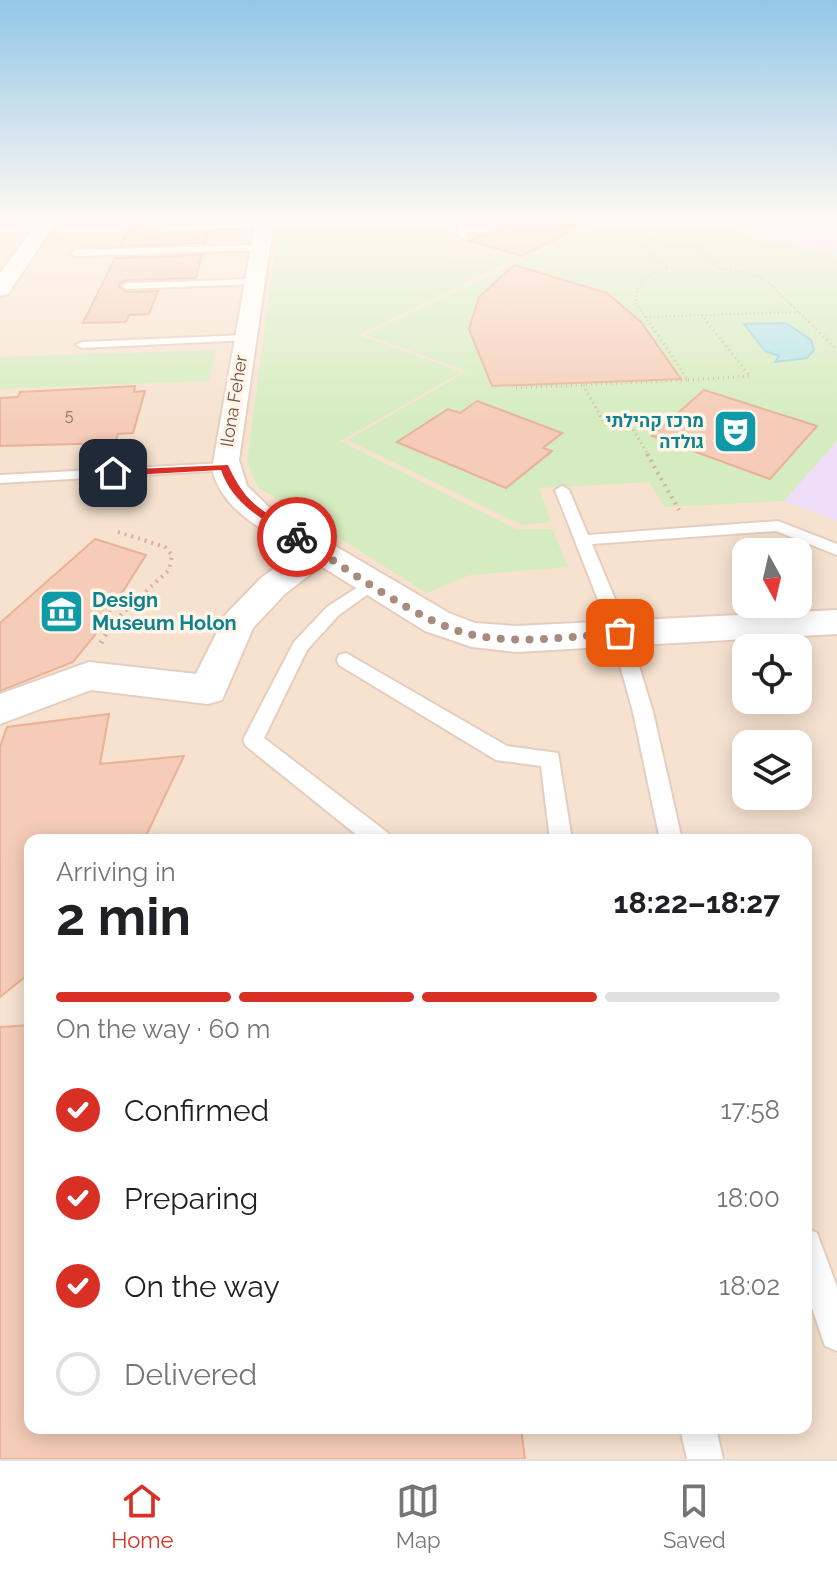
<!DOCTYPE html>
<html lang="en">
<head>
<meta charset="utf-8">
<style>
	body { margin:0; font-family:Raleway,Heebo,sans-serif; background:#f2f2f2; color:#202124; height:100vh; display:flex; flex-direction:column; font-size:30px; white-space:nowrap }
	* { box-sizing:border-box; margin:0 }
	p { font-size:26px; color:#757577 }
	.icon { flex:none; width:44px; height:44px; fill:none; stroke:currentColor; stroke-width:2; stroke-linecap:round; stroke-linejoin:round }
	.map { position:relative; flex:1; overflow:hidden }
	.panel { position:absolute; left:24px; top:834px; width:788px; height:600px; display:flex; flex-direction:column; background:#fff; border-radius:16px; box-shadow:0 4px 20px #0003 }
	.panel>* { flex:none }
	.needle { width:52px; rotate:172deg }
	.controls { position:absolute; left:732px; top:538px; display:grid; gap:16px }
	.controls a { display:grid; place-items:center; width:80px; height:80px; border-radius:16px; background:#fff; box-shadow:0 4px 20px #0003; font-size:40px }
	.pin { position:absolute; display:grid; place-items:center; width:68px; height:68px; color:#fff; margin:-34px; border-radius:16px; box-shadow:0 4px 12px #0006 }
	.courier { position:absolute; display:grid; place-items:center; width:80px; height:80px; margin:-40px; border:6px solid #d93025; border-radius:50%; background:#fff; color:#222; box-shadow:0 2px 10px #0007 }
	.head em { font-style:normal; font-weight:700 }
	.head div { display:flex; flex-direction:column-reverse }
	.head { display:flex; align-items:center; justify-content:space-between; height:136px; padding:0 32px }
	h1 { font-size:52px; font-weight:700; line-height:60px }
	.bar { display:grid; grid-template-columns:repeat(4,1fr); gap:12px 8px; align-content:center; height:96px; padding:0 32px }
	.bar i { height:10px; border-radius:6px; background:#e0e0e0 }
	.bar .current { background:#d93025 }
	.bar p { grid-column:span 4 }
	ol { padding:0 32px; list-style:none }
	li { display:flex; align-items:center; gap:24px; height:88px }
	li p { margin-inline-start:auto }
	li .icon { padding:8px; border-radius:50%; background:#d93025; color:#fff; stroke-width:4 }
	li:last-child { color:#757577 }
	li i { width:44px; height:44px; border:4px solid #e0e0e0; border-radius:50% }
	.menu { display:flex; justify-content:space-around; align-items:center; height:112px; border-top:2px solid #e0e0e0; background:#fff; font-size:22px; color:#757577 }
	.menu a { display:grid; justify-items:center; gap:4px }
	.menu .current { color:#d93025 }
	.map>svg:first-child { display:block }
	.residential { fill:#f6e2cf; fill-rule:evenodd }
	.education { fill:#eedefa }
	.green { fill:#d4ecbf }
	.water { fill:#b4e4e9; stroke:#9ad5db; stroke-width:2 }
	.building { fill:#f5ccb7; stroke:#e9b196; stroke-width:2 }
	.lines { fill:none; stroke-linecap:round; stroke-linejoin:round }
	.lane-casing { stroke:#e5cebf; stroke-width:4 }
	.street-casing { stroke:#e5cebf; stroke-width:4 }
	.secondary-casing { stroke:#eacfbc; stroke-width:4 }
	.path-far3 { stroke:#daaf9a; stroke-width:2; stroke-dasharray:1 3; stroke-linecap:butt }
	.path-far2 { stroke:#daaf9a; stroke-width:3; stroke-dasharray:1 4; stroke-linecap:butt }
	.path-far1 { stroke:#daaf9a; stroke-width:4; stroke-dasharray:2 5; stroke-linecap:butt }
	.path { stroke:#daaf9a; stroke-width:5; stroke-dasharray:2 6; stroke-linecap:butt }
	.lane { fill:#fff; fill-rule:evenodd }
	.street { fill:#fff; fill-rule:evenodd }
	.secondary { fill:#fff; fill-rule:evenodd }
	.route { fill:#d93025 }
	.done { stroke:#a68c7c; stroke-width:8; stroke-dasharray:0 14.4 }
	.labels { text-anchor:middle; stroke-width:7; stroke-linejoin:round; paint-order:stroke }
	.number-label { font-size:16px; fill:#967362 }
	.far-street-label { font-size:18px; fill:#775546; stroke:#fff5e9 }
	.far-culture-label { font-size:18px; font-weight:bold; fill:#0d838f; stroke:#fff5e9; text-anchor:end }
	.culture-label { font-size:20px; font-weight:bold; fill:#0d838f; stroke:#fff5e9; text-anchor:start }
</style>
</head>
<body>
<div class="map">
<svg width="837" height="1459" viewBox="0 0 837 1459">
	<rect width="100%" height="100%" fill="#fef1e1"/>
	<path class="residential" d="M0 219H837V1459H0ZM746 552H798V604H746ZM746 648H798V700H746ZM746 744H798V796H746ZM30 840H806V1428H30Z"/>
	<g class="education">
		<path d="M730 219H837V256L746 236Z"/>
		<path d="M837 441V521L784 501Z"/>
	</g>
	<g class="green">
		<path d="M279 219H443L453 258 523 255 359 335 462 372 340 441 516 529H552L568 567 470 575 427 593 258 487 249 468 248 456Z"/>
		<path d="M607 219H730L746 236 837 256V441L784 501 665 507 649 482 539 488 551 522 522 525 348 440 467 371 365 335Z"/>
		<path d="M215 350 209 381 0 389V357Z"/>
	</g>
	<path class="water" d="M786 323 811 340 814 350 807 358 775 362 779 356 765 351 744 324Z"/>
	<g class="building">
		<path d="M520 219H596L522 256 470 241Z"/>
		<path d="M132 221 164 235 208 232 205 243 120 246Z"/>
		<path d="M202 255 196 278 127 280 120 283 119 287 127 292 158 291 149 314 129 315 126 322 83 323 115 258Z"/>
		<path d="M514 265 607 293 641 322 681 379 492 386 469 329 479 297Z"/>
		<path d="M135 386 134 392 145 391 133 433 118 434 115 443 0 446V398L18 397 20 392Z"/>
		<path d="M704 390 817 426 770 479 652 436Z"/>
		<path d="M477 401 562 433 543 448 552 451 506 488 397 442 448 409 460 413Z"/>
		<path d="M95 539 146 555 95 635 73 662 0 691V623Z"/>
		<path d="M109 714 100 764 184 756 144 840H30V973L0 997V747L7 727Z"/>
		<path d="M30 1025V1428H521L525 1459H0V1027Z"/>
	</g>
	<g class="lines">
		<defs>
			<g id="lane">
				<path d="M134 219H145L165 226 263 223 267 226 164 232Z"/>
				<path d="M455 219H463L467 239 460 237Z"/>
				<path d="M260 245 263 250 75 256 70 253 75 250Z"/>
				<path d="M254 279 258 280V284L127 289 122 286 127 283Z"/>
				<path d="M245 335 251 338 249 340 82 348 76 345 82 342Z"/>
				<path d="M225 463 230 464V470L0 483V475Z"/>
				<path d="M562 486 569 490 588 535 778 521 837 544V555L776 531 592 544 629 633 653 712 682 840H660L633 712 611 633 555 490Z"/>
				<path d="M372 578 378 579 380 583 378 587 339 615 307 650 264 738 388 833 391 840H363L246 746 243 740 294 642 327 607Z"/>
				<path d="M346 653 507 746 558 753 572 840H550L541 766 496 760 339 665 337 660 339 655Z"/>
				<path d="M806 1228 817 1233 837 1287V1351L825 1346 806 1291Z"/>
				<path d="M680 1428H716L723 1459H687Z"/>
			</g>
			<path id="street" d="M256 219H274L239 460 247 486 269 507 449 613 475 623 516 626 837 610V634L516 652 472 647 425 631 321 566 285 594 253 628 222 700 208 704 91 690 0 724V694L89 662 196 674 226 614 261 578 298 551C264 530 222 511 212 469Z"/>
			<g id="secondary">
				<path d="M0 219H10L7 225 0 227Z"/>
				<path d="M40 219H58L8 294 0 296V273Z"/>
			</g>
		</defs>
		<use href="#lane" class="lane-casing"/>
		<use href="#street" class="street-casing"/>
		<use href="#secondary" class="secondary-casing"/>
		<g class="path-far3">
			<path d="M599 226 672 243"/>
			<path d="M636 236 651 253"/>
			<path d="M667 267 651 253 665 246 694 245 718 268 747 272 768 282 811 324"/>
			<path d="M702 315 709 324"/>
			<path d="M646 317 799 312"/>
			<path d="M650 324 635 302C637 281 648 273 668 268"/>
		</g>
		<g class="path-far2">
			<path d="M809 322 837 350"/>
			<path d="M688 380 750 376 707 322"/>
			<path d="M583 385 606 426 633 429 649 456"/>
			<path d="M516 388 688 380 649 322"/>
		</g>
		<g class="path-far1">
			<path d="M647 454 679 510"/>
			<path d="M110 625 169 570 172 555 165 547 115 531"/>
		</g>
		<path class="path" d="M101 643 112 623"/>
		<use href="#lane" class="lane"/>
		<use href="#street" class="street"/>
		<use href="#secondary" class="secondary"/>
	</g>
	<linearGradient id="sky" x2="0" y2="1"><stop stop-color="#93c7e8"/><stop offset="0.52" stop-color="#fff9f2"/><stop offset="1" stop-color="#fff9f2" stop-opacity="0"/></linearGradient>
	<rect width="837" height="423" fill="url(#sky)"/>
	<path class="route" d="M228 465C247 507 263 510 301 535V539H294C264 520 233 505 221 470L113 476 108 473 113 470Z"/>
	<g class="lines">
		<path class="done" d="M297 537C345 567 420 624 473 635 520 645 573 636 620 633"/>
	</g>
	<defs>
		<symbol id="theatre-square" viewBox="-11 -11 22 22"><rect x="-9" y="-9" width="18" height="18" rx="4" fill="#0f9aa8" stroke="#fff5e9"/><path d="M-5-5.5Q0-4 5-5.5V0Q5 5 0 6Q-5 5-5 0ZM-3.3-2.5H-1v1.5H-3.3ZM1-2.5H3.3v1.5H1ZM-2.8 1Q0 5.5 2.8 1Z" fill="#fff"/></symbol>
		<symbol id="museum-square" viewBox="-11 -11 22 22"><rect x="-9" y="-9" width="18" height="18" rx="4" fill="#0f9aa8" stroke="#fff5e9"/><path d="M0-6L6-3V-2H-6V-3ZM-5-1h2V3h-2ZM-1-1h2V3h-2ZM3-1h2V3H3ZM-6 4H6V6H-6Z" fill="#fff"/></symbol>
	</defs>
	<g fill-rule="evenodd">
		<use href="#theatre-square" x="710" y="406" width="51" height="51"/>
		<use href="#museum-square" x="36" y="586" width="51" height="51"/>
	</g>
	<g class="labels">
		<g class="number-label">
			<text x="69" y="421">5</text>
		</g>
		<g class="far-street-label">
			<text transform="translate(234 401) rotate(-81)" y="6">Ilona Feher</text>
		</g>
		<g class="far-culture-label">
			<text x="704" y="427">מרכז קהילתי<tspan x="704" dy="21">גולדה</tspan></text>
		</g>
		<g class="culture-label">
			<text x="92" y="607">Design<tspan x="92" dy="23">Museum Holon</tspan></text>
		</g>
	</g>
</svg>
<div class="controls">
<a><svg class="needle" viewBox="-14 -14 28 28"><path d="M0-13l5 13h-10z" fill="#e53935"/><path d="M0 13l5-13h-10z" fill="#757577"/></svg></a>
<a><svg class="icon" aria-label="locate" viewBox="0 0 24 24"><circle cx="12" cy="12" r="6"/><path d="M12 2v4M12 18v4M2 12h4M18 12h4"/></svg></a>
<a><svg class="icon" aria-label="layers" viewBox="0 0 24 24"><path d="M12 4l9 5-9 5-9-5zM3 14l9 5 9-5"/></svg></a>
</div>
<div class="pin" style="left:620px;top:633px;background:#ea580c"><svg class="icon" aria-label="bag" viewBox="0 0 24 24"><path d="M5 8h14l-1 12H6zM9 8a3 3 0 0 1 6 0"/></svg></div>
<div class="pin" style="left:113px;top:473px;background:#1f2937"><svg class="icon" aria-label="home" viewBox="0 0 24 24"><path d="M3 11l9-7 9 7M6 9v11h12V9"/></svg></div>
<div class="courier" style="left:297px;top:537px"><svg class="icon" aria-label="bike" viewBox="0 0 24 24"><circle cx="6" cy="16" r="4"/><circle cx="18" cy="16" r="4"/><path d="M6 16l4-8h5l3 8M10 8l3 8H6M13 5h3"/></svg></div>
<section class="panel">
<div class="head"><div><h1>2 min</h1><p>Arriving in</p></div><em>18:22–18:27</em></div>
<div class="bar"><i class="current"></i><i class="current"></i><i class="current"></i><i></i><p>On the way · 60 m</p></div>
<ol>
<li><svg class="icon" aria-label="check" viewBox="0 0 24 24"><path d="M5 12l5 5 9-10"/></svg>Confirmed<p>17:58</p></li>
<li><svg class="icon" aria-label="check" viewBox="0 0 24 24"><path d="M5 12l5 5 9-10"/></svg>Preparing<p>18:00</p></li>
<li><svg class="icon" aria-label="check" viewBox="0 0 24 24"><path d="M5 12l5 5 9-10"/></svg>On the way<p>18:02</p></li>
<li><i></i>Delivered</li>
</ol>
</section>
</div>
<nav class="menu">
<a class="current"><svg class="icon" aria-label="home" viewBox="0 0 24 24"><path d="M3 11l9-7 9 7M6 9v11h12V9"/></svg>Home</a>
<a><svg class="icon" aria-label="map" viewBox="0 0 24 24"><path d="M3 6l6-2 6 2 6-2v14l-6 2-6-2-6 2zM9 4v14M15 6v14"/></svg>Map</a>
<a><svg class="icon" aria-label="saved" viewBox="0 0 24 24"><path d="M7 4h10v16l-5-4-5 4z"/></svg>Saved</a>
</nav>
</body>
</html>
